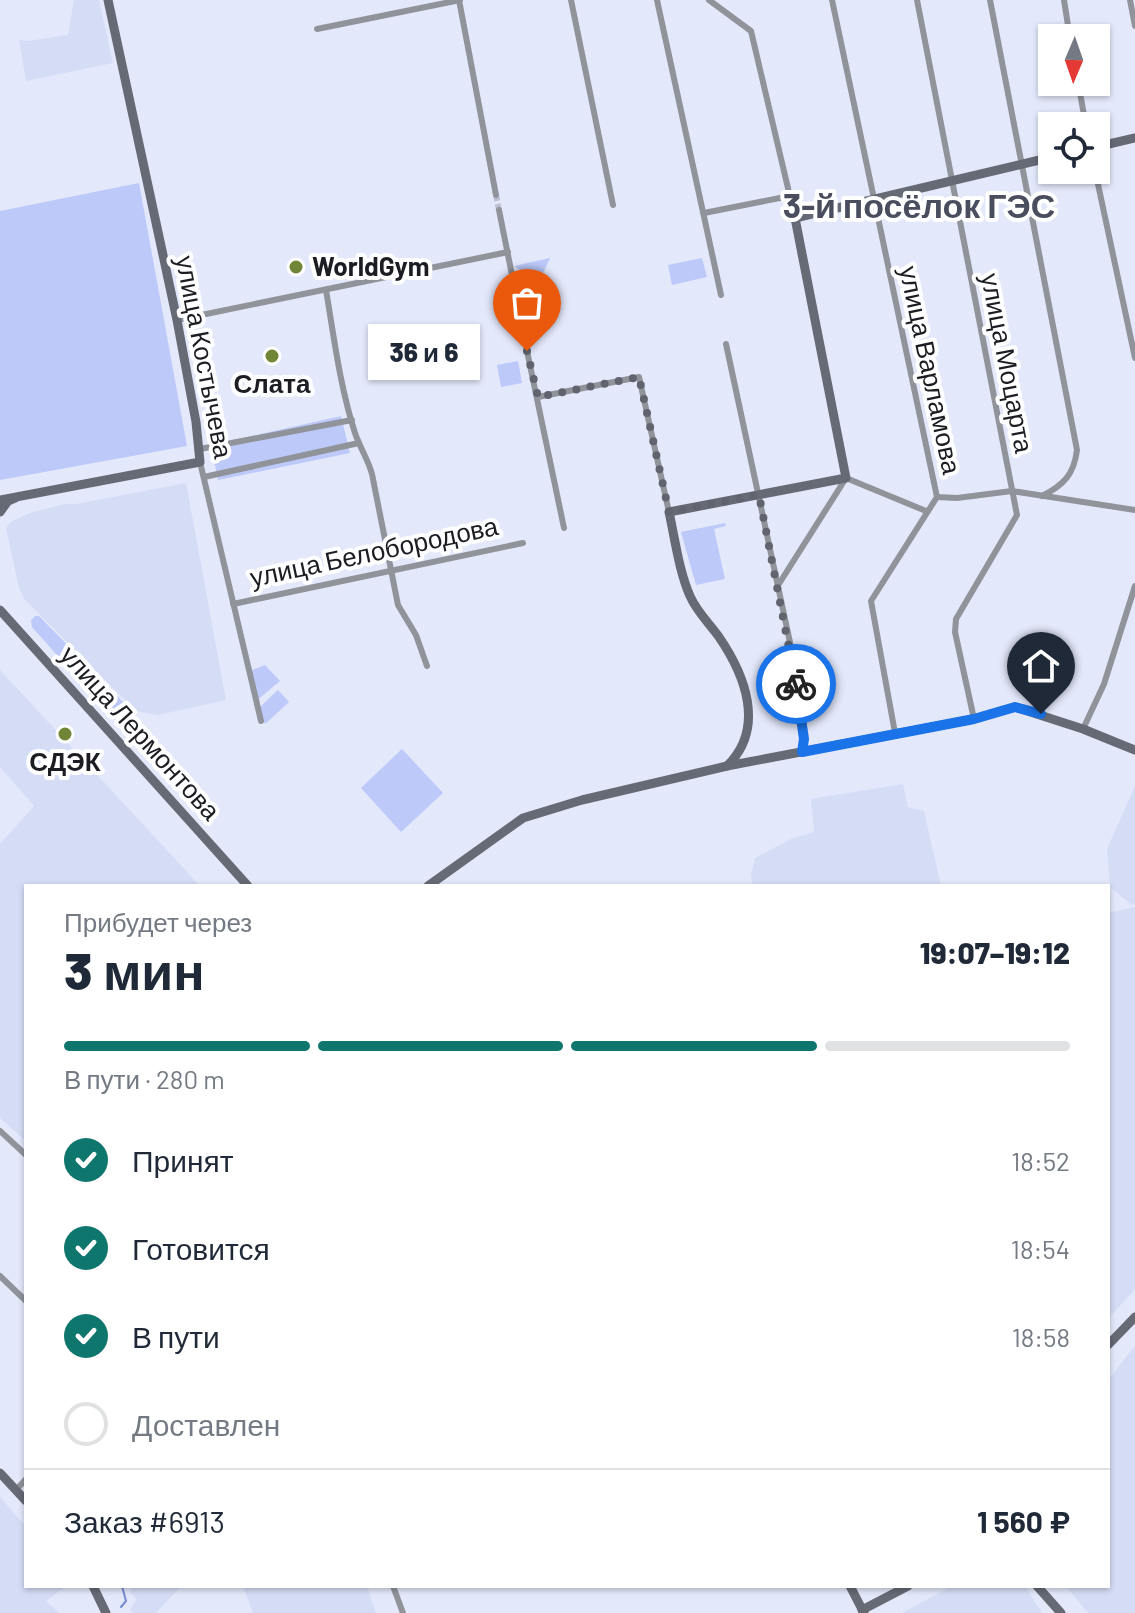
<!DOCTYPE html>
<html lang="ru">
<head>
<meta charset="utf-8">
<style>
	body { margin:0; font-family:Barlow,sans-serif; background:#f6f6f7; color:#1f2937; height:100vh; display:flex; flex-direction:column; font-size:30px; white-space:nowrap }
	* { box-sizing:border-box; margin:0 }
	p { font-size:26px; color:#747a83 }
	.icon { flex:none; width:44px; height:44px; fill:none; stroke:currentColor; stroke-width:2; stroke-linecap:round; stroke-linejoin:round }
	.map { position:relative; flex:1; overflow:hidden }
	.side { position:absolute; left:24px; top:884px; width:1086px; height:704px; display:flex; flex-direction:column; background:#fff; border-radius:0px; box-shadow:0 2px 6px #0004 }
	.side>* { flex:none }
	.needle { width:52px; rotate:182deg }
	.controls { position:absolute; left:1038px; top:24px; display:grid; gap:16px }
	.controls a { display:grid; place-items:center; width:72px; height:72px; border-radius:0px; background:#fff; box-shadow:0 2px 6px #0004; font-size:40px }
	.pin { position:absolute; display:grid; place-items:center; width:68px; height:68px; color:#fff; margin:-82px -34px; border-radius:50% 50% 50% 0; rotate:-45deg; box-shadow:0 0 8px #0007 }
	.pin .icon { rotate:45deg }
	.courier { position:absolute; display:grid; place-items:center; width:80px; height:80px; margin:-40px; border:6px solid #1a73e8; border-radius:50%; background:#fff; color:#222; box-shadow:0 2px 10px #0007 }
	.bubble { position:absolute; height:56px; border-radius:0px; background:#fff; box-shadow:0 2px 6px #0004; font-size:26px; font-weight:800; line-height:56px; text-align:center }
	.headline em { font-style:normal; font-weight:800 }
	.headline div { display:flex; flex-direction:column-reverse }
	.headline { display:flex; align-items:center; justify-content:space-between; height:136px; padding:0 40px }
	h1 { font-size:52px; font-weight:800; line-height:60px }
	.bar { display:grid; grid-template-columns:repeat(4,1fr); gap:12px 8px; align-content:center; height:96px; padding:0 40px }
	.bar i { height:10px; border-radius:6px; background:#e0e1e3 }
	.bar .active { background:#0f766e }
	.bar p { grid-column:span 4 }
	.line { display:flex; align-items:center; gap:20px; padding:0 40px; border-top:2px solid #e0e1e3 }
	.line div { flex:1 }
	ol { padding:0 40px; list-style:none }
	li { display:flex; align-items:center; gap:24px; height:88px }
	li p { margin-inline-start:auto }
	li .icon { padding:8px; border-radius:50%; background:#0f766e; color:#fff; stroke-width:4 }
	li:last-child { color:#747a83 }
	li i { width:44px; height:44px; border:4px solid #e0e1e3; border-radius:50% }
	.map>svg:first-child { display:block }
	.built { fill:#d5ddf6 }
	.green { fill:#bcc9f9 }
	.lines { fill:none; stroke-linecap:round; stroke-linejoin:round }
	.stream { stroke:#788bd3; stroke-width:2 }
	.street-tunnel { stroke:#bbbfd0; stroke-width:6; stroke-dasharray:6 3; stroke-linecap:butt }
	.street { stroke:#90939a; stroke-width:6 }
	.secondary { stroke:#666a75; stroke-width:9 }
	.done { stroke:#61646f; stroke-width:8; stroke-dasharray:0 14.4 }
	.route { stroke:#1a73e8; stroke-width:10 }
	.poi-dot { fill:#708536; stroke:#fff; stroke-width:3 }
	.labels { text-anchor:middle; stroke-width:8; stroke-linejoin:round; paint-order:stroke }
	.poi-label { font-size:26px; font-weight:bold; fill:#1b1d23; stroke:#fff }
	.street-label { font-size:26px; fill:#1b1d23; stroke:#fff }
	.district-label { font-size:34px; font-weight:bold; fill:#494d5d; stroke:#fff }
</style>
</head>
<body>
<div class="map">
<svg width="1135" height="1613" viewBox="0 0 1135 1613">
	<rect width="100%" height="100%" fill="#e3e8fb"/>
	<g class="built">
		<path d="M74 0H99L113 63 26 81 19 40 28 41 68 35Z"/>
		<path d="M186 483 226 700 158 715 136 711 25 600 19 588 6 528 10 522 30 513 64 504H76Z"/>
		<path d="M0 670 200 886H26V1141L0 1118V844L34 806 0 767Z"/>
		<path d="M903 784 908 807 924 811 941 886H753L751 874 755 858 791 839 814 832 811 799Z"/>
		<path d="M1135 786V904L1132 905 1110 887 1107 849Z"/>
		<path d="M1135 907V1289L1108 1319V913Z"/>
		<path d="M1135 1346V1613H1088L1066 1586H1108V1380Z"/>
		<path d="M0 1497 26 1527V1586H66L46 1601 59 1613H0Z"/>
		<path d="M133 1586H181L156 1613H134L130 1610 137 1599 130 1592Z"/>
		<path d="M243 1586H367L376 1613H253Z"/>
		<path d="M952 1586H1025L1042 1613H902Z"/>
	</g>
	<g class="green">
		<path d="M139 183 187 446 0 480V211Z"/>
		<path d="M550 258 541 278 535 280 514 266Z"/>
		<path d="M702 258 707 277 672 285 668 265Z"/>
		<path d="M518 361 522 383 501 387 497 365Z"/>
		<path d="M341 416 350 453 218 480 211 445Z"/>
		<path d="M725 523 726 526 714 529 725 579 696 585 681 532Z"/>
		<path d="M35 616H39L128 707V712L120 720H115L32 627 31 620Z"/>
		<path d="M265 665 280 681 256 701 250 671Z"/>
		<path d="M278 690 289 702 265 724 259 708Z"/>
		<path d="M402 749 443 793 401 832 361 788Z"/>
	</g>
	<g class="lines">
		<path class="stream" d="M121 1607 126 1601 122 1586"/>
		<g class="street-tunnel">
			<path d="M496 195 499 210"/>
			<path d="M523 330 527 351"/>
		</g>
		<g class="street">
			<path d="M459 0 496 195"/>
			<path d="M571 0 613 205"/>
			<path d="M657 0 721 295"/>
			<path d="M709 0 751 31 795 218"/>
			<path d="M832 0 937 497 871 601 895 733"/>
			<path d="M917 0 1017 515 956 619 955 632 974 719"/>
			<path d="M990 0 1077 450C1074 474 1064 485 1042 496"/>
			<path d="M1064 0 1070 38"/>
			<path d="M1130 0 1135 26"/>
			<path d="M317 29 460 0"/>
			<path d="M1078 82 1086 126"/>
			<path d="M1095 170 1135 358"/>
			<path d="M499 210 523 330"/>
			<path d="M704 213 790 196"/>
			<path d="M326 290C334 337 340 387 355 433 360 448 368 459 372 474L398 605 416 635 427 666"/>
			<path d="M177 320 508 252"/>
			<path d="M726 344 791 647 804 739 802 752"/>
			<path d="M527 351 564 528"/>
			<path d="M538 397 639 377 669 512"/>
			<path d="M200 449 352 420"/>
			<path d="M200 462 261 721"/>
			<path d="M204 477 359 443"/>
			<path d="M937 497 957 498 1012 491 1135 510"/>
			<path d="M777 587 846 478 926 511"/>
			<path d="M233 604 523 543"/>
			<path d="M1083 729 1104 684 1135 586"/>
			<path d="M0 1131 26 1155"/>
			<path d="M0 1276 26 1301"/>
			<path d="M16 1490 26 1479"/>
			<path d="M393 1586 403 1613"/>
		</g>
		<g class="secondary">
			<path d="M1096 147 1135 138"/>
			<path d="M0 500 200 462 196 422 177 320 108 0"/>
			<path d="M0 512 8 501 15 498"/>
			<path d="M0 610 248 886"/>
			<path d="M727 766C766 728 745 675 719 637 709 623 697 612 690 596 679 571 675 539 669 512L846 478 795 218 1052 157"/>
			<path d="M428 886 523 818 582 800 727 766 974 719 1015 707 1083 729 1135 750"/>
			<path d="M1108 1345 1135 1317"/>
			<path d="M0 1473 26 1501"/>
			<path d="M93 1586 106 1613"/>
			<path d="M850 1586 864 1613"/>
			<path d="M1037 1586 1061 1613"/>
			<path d="M862 1610 908 1586"/>
		</g>
	</g>
	<g class="lines">
		<path class="done" d="M527 351 538 397 639 377 669 512 759 495 796 684"/>
		<path class="route" d="M796 684 804 739 802 752 974 719 1015 707 1041 714"/>
	</g>
	<g class="poi-dot">
		<circle cx="296" cy="267" r="8"/>
		<circle cx="272" cy="356" r="8"/>
		<circle cx="65" cy="734" r="8"/>
	</g>
	<g class="labels">
		<g class="poi-label">
			<text x="312" y="276" text-anchor="start">WorldGym</text>
			<text x="272" y="393">Слата</text>
			<text x="65" y="771">СДЭК</text>
		</g>
		<g class="street-label">
			<text transform="translate(204 357) rotate(79)" y="9">улица Костычева</text>
			<text transform="translate(1007 363) rotate(79)" y="9">улица Моцарта</text>
			<text transform="translate(930 370) rotate(78)" y="9">улица Варламова</text>
			<text transform="translate(374 552) rotate(-12)" y="9">улица Белобородова</text>
			<text transform="translate(140 733) rotate(48)" y="9">улица Лермонтова</text>
		</g>
		<g class="district-label">
			<text x="919" y="218">3-й посёлок ГЭС</text>
		</g>
	</g>
</svg>
<div class="controls">
<a><svg class="needle" viewBox="-14 -14 28 28"><path d="M0-13l5 13h-10z" fill="#e53935"/><path d="M0 13l5-13h-10z" fill="#747a83"/></svg></a>
<a><svg class="icon" aria-label="locate" viewBox="0 0 24 24"><circle cx="12" cy="12" r="6"/><path d="M12 2v4M12 18v4M2 12h4M18 12h4"/></svg></a>
</div>
<div class="pin" style="left:527px;top:351px;background:#ea580c"><svg class="icon" aria-label="bag" viewBox="0 0 24 24"><path d="M5 8h14l-1 12H6zM9 8a3 3 0 0 1 6 0"/></svg></div>
<div class="pin" style="left:1041px;top:714px;background:#1f2937"><svg class="icon" aria-label="home" viewBox="0 0 24 24"><path d="M3 11l9-7 9 7M6 9v11h12V9"/></svg></div>
<div class="courier" style="left:796px;top:684px"><svg class="icon" aria-label="bike" viewBox="0 0 24 24"><circle cx="6" cy="16" r="4"/><circle cx="18" cy="16" r="4"/><path d="M6 16l4-8h5l3 8M10 8l3 8H6M13 5h3"/></svg></div>
<div class="bubble" style="left:368px;top:324px;width:112px">36 и 6</div>
<section class="side">
<div class="headline"><div><h1>3 мин</h1><p>Прибудет через</p></div><em>19:07–19:12</em></div>
<div class="bar"><i class="active"></i><i class="active"></i><i class="active"></i><i></i><p>В пути · 280 m</p></div>
<ol>
<li><svg class="icon" aria-label="check" viewBox="0 0 24 24"><path d="M5 12l5 5 9-10"/></svg>Принят<p>18:52</p></li>
<li><svg class="icon" aria-label="check" viewBox="0 0 24 24"><path d="M5 12l5 5 9-10"/></svg>Готовится<p>18:54</p></li>
<li><svg class="icon" aria-label="check" viewBox="0 0 24 24"><path d="M5 12l5 5 9-10"/></svg>В пути<p>18:58</p></li>
<li><i></i>Доставлен</li>
</ol>
<div class="line" style="height:104px"><div>Заказ #6913</div><b>1 560 ₽</b></div>
</section>
</div>
</body>
</html>
